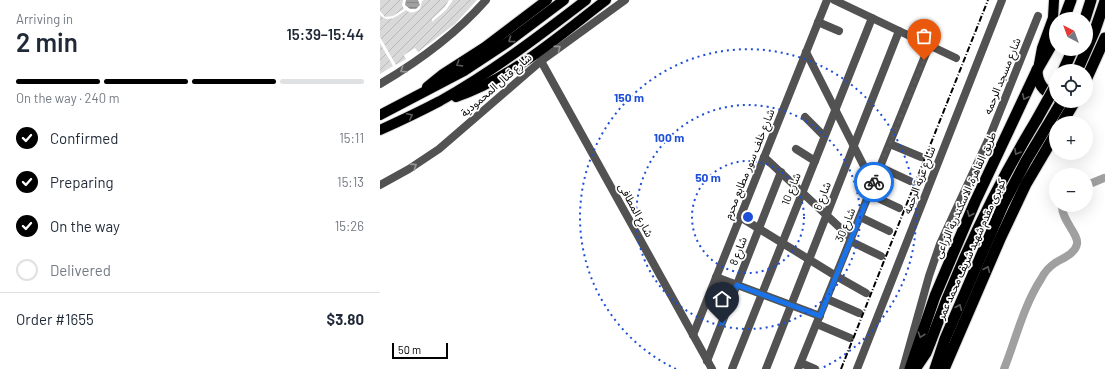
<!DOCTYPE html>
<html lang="en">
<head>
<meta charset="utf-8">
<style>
	body { margin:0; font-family:Barlow,"Noto Sans Arabic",sans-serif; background:#f2f2f3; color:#1f2937; height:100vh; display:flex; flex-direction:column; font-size:15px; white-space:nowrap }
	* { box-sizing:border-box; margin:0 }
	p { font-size:13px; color:#747a83 }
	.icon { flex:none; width:22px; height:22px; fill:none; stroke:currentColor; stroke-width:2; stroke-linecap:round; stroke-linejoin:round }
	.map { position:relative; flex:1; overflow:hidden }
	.sheet { display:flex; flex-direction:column; background:#fff; width:380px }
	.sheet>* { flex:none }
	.needle { width:26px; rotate:319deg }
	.fabs { position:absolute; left:669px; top:12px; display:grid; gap:8px }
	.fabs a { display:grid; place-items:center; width:44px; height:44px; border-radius:50%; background:#fff; box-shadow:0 4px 16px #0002; font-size:20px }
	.scale { position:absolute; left:12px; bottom:10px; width:56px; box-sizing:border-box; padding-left:4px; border:2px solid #000; border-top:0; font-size:11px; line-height:14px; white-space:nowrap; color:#000; -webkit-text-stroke:3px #fff; paint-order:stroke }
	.pin { position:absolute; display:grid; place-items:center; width:34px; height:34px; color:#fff; margin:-41px -17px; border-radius:50% 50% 50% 0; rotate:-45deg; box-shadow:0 0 4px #0007 }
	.pin .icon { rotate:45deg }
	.courier { position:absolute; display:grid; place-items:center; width:40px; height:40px; margin:-20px; border:3px solid #1a73e8; border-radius:50%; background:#fff; color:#222; box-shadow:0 1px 5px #0007 }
	.overview em { font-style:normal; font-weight:600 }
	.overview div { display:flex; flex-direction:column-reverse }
	.overview { display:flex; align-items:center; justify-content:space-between; height:68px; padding:0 16px }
	h1 { font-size:26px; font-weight:600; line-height:30px }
	.bar { display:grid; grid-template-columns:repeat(4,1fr); gap:6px 4px; align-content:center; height:48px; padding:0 16px }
	.bar i { height:5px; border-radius:3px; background:#e0e1e3 }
	.bar .selected { background:#000 }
	.bar p { grid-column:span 4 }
	.line { display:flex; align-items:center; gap:10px; padding:0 16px; border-top:1px solid #e0e1e3 }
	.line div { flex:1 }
	ol { padding:0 16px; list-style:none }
	li { display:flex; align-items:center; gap:12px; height:44px }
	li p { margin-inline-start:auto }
	li .icon { padding:4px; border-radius:50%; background:#000; color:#fff; stroke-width:4 }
	li:last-child { color:#747a83 }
	li i { width:22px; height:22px; border:2px solid #e0e1e3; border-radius:50% }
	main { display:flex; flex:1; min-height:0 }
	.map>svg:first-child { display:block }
	.garden { fill:url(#garden-furrows) }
	.water { fill:url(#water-rules) }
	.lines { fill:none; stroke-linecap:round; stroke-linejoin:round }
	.canal { stroke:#a0a0a0; stroke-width:8 }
	.major-casing { stroke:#dbdbdb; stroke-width:12 }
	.highway-casing { stroke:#dbdbdb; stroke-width:13 }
	.minor { stroke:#525252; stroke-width:8 }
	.major { stroke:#000; stroke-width:10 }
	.highway { stroke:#000; stroke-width:11 }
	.rail { stroke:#000; stroke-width:2; stroke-dasharray:6 2 1 2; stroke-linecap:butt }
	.highway-bridge-casing { stroke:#dbdbdb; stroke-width:13; stroke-linecap:butt }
	.highway-bridge { stroke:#000; stroke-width:11 }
	.oneway { stroke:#595959 }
	.oneway2 { stroke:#979797 }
	.done { stroke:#595959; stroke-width:4; stroke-dasharray:0 7.2 }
	.route { stroke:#1a73e8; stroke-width:5 }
	.ring { fill:none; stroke:#1d4ed8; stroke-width:2; stroke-dasharray:2 4 }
	.labels { text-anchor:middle; stroke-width:3.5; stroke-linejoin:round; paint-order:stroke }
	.street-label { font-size:11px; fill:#000; stroke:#fff }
	.centre { fill:#1d4ed8; stroke:#fff; stroke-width:2 }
	.ring-label { font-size:12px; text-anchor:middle; font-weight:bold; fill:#1d4ed8; stroke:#fff; stroke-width:3.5; stroke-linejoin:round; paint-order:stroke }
</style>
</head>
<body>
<main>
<section class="sheet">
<div class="overview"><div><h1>2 min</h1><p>Arriving in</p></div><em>15:39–15:44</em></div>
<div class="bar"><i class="selected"></i><i class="selected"></i><i class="selected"></i><i></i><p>On the way · 240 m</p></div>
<ol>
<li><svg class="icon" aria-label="check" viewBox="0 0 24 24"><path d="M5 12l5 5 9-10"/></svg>Confirmed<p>15:11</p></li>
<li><svg class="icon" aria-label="check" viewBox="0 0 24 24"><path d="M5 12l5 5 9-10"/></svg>Preparing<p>15:13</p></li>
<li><svg class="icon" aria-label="check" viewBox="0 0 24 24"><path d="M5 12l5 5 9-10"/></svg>On the way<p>15:26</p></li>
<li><i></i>Delivered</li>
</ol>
<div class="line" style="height:52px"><div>Order #1655</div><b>$3.80</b></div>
</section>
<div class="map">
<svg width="725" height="369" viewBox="0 0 725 369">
	<defs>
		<pattern id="garden-furrows" width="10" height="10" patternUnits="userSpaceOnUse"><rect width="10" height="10" fill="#d9d9d9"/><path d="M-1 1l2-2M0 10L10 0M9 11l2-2" fill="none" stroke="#b8b8b8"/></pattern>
		<pattern id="water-rules" width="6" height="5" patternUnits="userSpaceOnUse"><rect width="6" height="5" fill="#a0a0a0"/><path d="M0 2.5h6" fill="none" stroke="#888"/></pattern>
	</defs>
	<rect width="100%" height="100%" fill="#fff"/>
	<g class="garden">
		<path d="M0 0H23L22 5 24 9 13 16 5 17 0 11Z"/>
		<path d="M44 0H69L65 7 52 19V22L66 10 73 0H97L75 24 38 52 35 48 24 55 26 59 16 65 0 37V15C8 24 17 16 26 10 31 14 35 13 40 9L42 1Z"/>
		<path d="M0 43 13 66 0 74Z"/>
	</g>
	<path class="water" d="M26 0H38L40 5 36 9H30L25 5Z"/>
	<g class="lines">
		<g class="canal">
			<path d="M712 183 724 178"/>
			<path d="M624 369C636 339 643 307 661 279 664 273 669 267 675 263 683 258 695 254 697 244 699 234 681 220 682 205"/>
		</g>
		<defs>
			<g id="major">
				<path d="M659 64 662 48 673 18 674 0"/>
				<path d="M47 87 63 74 105 47 167 0"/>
				<path d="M76 97C132 78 180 35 226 0"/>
				<path d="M0 115 84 71 128 42 184 0"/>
				<path d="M0 130C20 121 41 111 60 101 112 72 159 36 206 0"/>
			</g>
			<g id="highway">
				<path d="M684 19 691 0"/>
				<path d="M705 19 711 0"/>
				<path d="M657 70C657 83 664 92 676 97"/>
				<path d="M683 71 693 49"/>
				<path d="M697 71 715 30 725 1"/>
				<path d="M706 80 725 38"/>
				<path d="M682 123 695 101"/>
				<path d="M530 369 555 296 595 202 657 70 676 37"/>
				<path d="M535 369 546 353 550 343C579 264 614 190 657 119"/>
				<path d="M555 369 565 339 623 205 646 161 682 101"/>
				<path d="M564 369 620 239 646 184 676 133"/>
			</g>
		</defs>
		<use href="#major" class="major-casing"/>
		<use href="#highway" class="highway-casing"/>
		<g class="minor">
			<path d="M454 0 576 58"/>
			<path d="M438 22 459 31"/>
			<path d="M426 52 493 184"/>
			<path d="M161 61 332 369"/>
			<path d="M0 84C39 61 76 34 106 0"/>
			<path d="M425 117 444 136"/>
			<path d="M510 144 541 157"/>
			<path d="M416 149 435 161"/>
			<path d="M384 157 471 238"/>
			<path d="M500 167 530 181"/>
			<path d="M0 185 29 169 59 149 161 61 245 0"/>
			<path d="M489 194 519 208"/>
			<path d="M360 217 456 276 486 293"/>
			<path d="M480 217 509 231"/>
			<path d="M470 241 501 256"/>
			<path d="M336 277 440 316"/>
			<path d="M447 299 479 313"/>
			<path d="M437 324 470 338"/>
			<path d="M313 335 447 0"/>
			<path d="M327 361 401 172"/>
			<path d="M421 363 435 369"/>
			<path d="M352 369 492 18"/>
			<path d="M386 369 519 31"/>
			<path d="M418 369 549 46"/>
			<path d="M477 369 622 0"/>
			<path d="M523 369 549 276 560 244 610 136 658 16"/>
		</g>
		<use href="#major" class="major"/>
		<use href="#highway" class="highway"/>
		<path class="rail" d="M461 369 608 0"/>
		<defs>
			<path id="highway-bridge" d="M657 119 676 85"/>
		</defs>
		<use href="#highway-bridge" class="highway-bridge-casing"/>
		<use href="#highway-bridge" class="highway-bridge"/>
	</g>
	<defs><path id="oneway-chevron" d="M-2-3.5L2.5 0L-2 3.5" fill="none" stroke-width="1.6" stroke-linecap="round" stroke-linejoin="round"/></defs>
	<g class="oneway">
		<use href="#oneway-chevron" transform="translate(131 40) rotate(144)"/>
		<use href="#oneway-chevron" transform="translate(79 64) rotate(148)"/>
		<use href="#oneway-chevron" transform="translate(645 97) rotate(115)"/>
		<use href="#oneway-chevron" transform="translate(30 116) rotate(-26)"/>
		<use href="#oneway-chevron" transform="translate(637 152) rotate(120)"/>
		<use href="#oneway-chevron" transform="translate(590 214) rotate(113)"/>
		<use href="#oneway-chevron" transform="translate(607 269) rotate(-67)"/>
		<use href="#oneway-chevron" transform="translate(579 307) rotate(-67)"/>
		<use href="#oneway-chevron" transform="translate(541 335) rotate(109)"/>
	</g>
	<g class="oneway2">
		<use href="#oneway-chevron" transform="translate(178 48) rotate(-37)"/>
		<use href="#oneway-chevron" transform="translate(23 70) rotate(147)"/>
		<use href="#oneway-chevron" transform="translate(34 166) rotate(-33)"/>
	</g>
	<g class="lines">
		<path class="done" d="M494 182 544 60"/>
		<path class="route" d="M342 323 357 285 440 316 494 182"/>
	</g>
	<g class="ring">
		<circle cx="368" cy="217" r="56"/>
		<circle cx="368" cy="217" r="112"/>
		<path d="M296 369A168 168 0 1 1 440 369"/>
	</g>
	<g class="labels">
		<g class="street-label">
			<text transform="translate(622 76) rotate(-68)" y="4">شارع مسجد الرحمه</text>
			<text transform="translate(116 85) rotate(-41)" y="4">شارع قنال المحمودية</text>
			<text transform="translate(369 164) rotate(-68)" y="4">شارع خلف سور مطابع محرم</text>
			<text transform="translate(539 180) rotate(-69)" y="4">شارع عزبة الرحمه</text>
			<text transform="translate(411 189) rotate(-68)" y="4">شارع 10</text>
			<text transform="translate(585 195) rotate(-66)" y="4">طريق القاهرة, الاسكندرية الزراعى</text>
			<text transform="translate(442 196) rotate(-69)" y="4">شارع 6</text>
			<text transform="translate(256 210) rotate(61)" y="4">شارع المطافى</text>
			<text transform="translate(465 225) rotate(-68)" y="4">شارع 30</text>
			<text transform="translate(591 249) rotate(-66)" y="4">كوبرى مقدم شهيد شريف محمد عمر</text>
			<text transform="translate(358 251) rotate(-69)" y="4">شارع 8</text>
		</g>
	</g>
	<circle cx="368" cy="217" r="6" class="centre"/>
	<g class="ring-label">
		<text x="249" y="102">150 m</text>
		<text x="289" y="142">100 m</text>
		<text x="328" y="182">50 m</text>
	</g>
</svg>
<div class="fabs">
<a><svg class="needle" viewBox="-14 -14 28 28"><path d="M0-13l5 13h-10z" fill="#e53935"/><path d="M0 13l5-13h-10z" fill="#747a83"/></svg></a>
<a><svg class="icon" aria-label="locate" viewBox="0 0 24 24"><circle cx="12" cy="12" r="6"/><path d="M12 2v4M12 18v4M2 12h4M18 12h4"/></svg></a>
<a>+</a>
<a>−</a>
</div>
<div class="scale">50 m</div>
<div class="pin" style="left:544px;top:60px;background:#ea580c"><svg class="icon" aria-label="bag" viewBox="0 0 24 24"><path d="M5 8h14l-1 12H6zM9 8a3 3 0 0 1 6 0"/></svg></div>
<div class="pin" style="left:342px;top:323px;background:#1f2937"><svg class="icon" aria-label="home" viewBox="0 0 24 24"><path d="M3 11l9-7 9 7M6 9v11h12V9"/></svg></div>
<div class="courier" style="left:494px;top:182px"><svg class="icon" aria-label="bike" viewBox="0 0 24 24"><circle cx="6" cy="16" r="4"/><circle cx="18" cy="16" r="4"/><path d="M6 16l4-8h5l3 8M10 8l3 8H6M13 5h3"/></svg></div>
</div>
</main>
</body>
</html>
